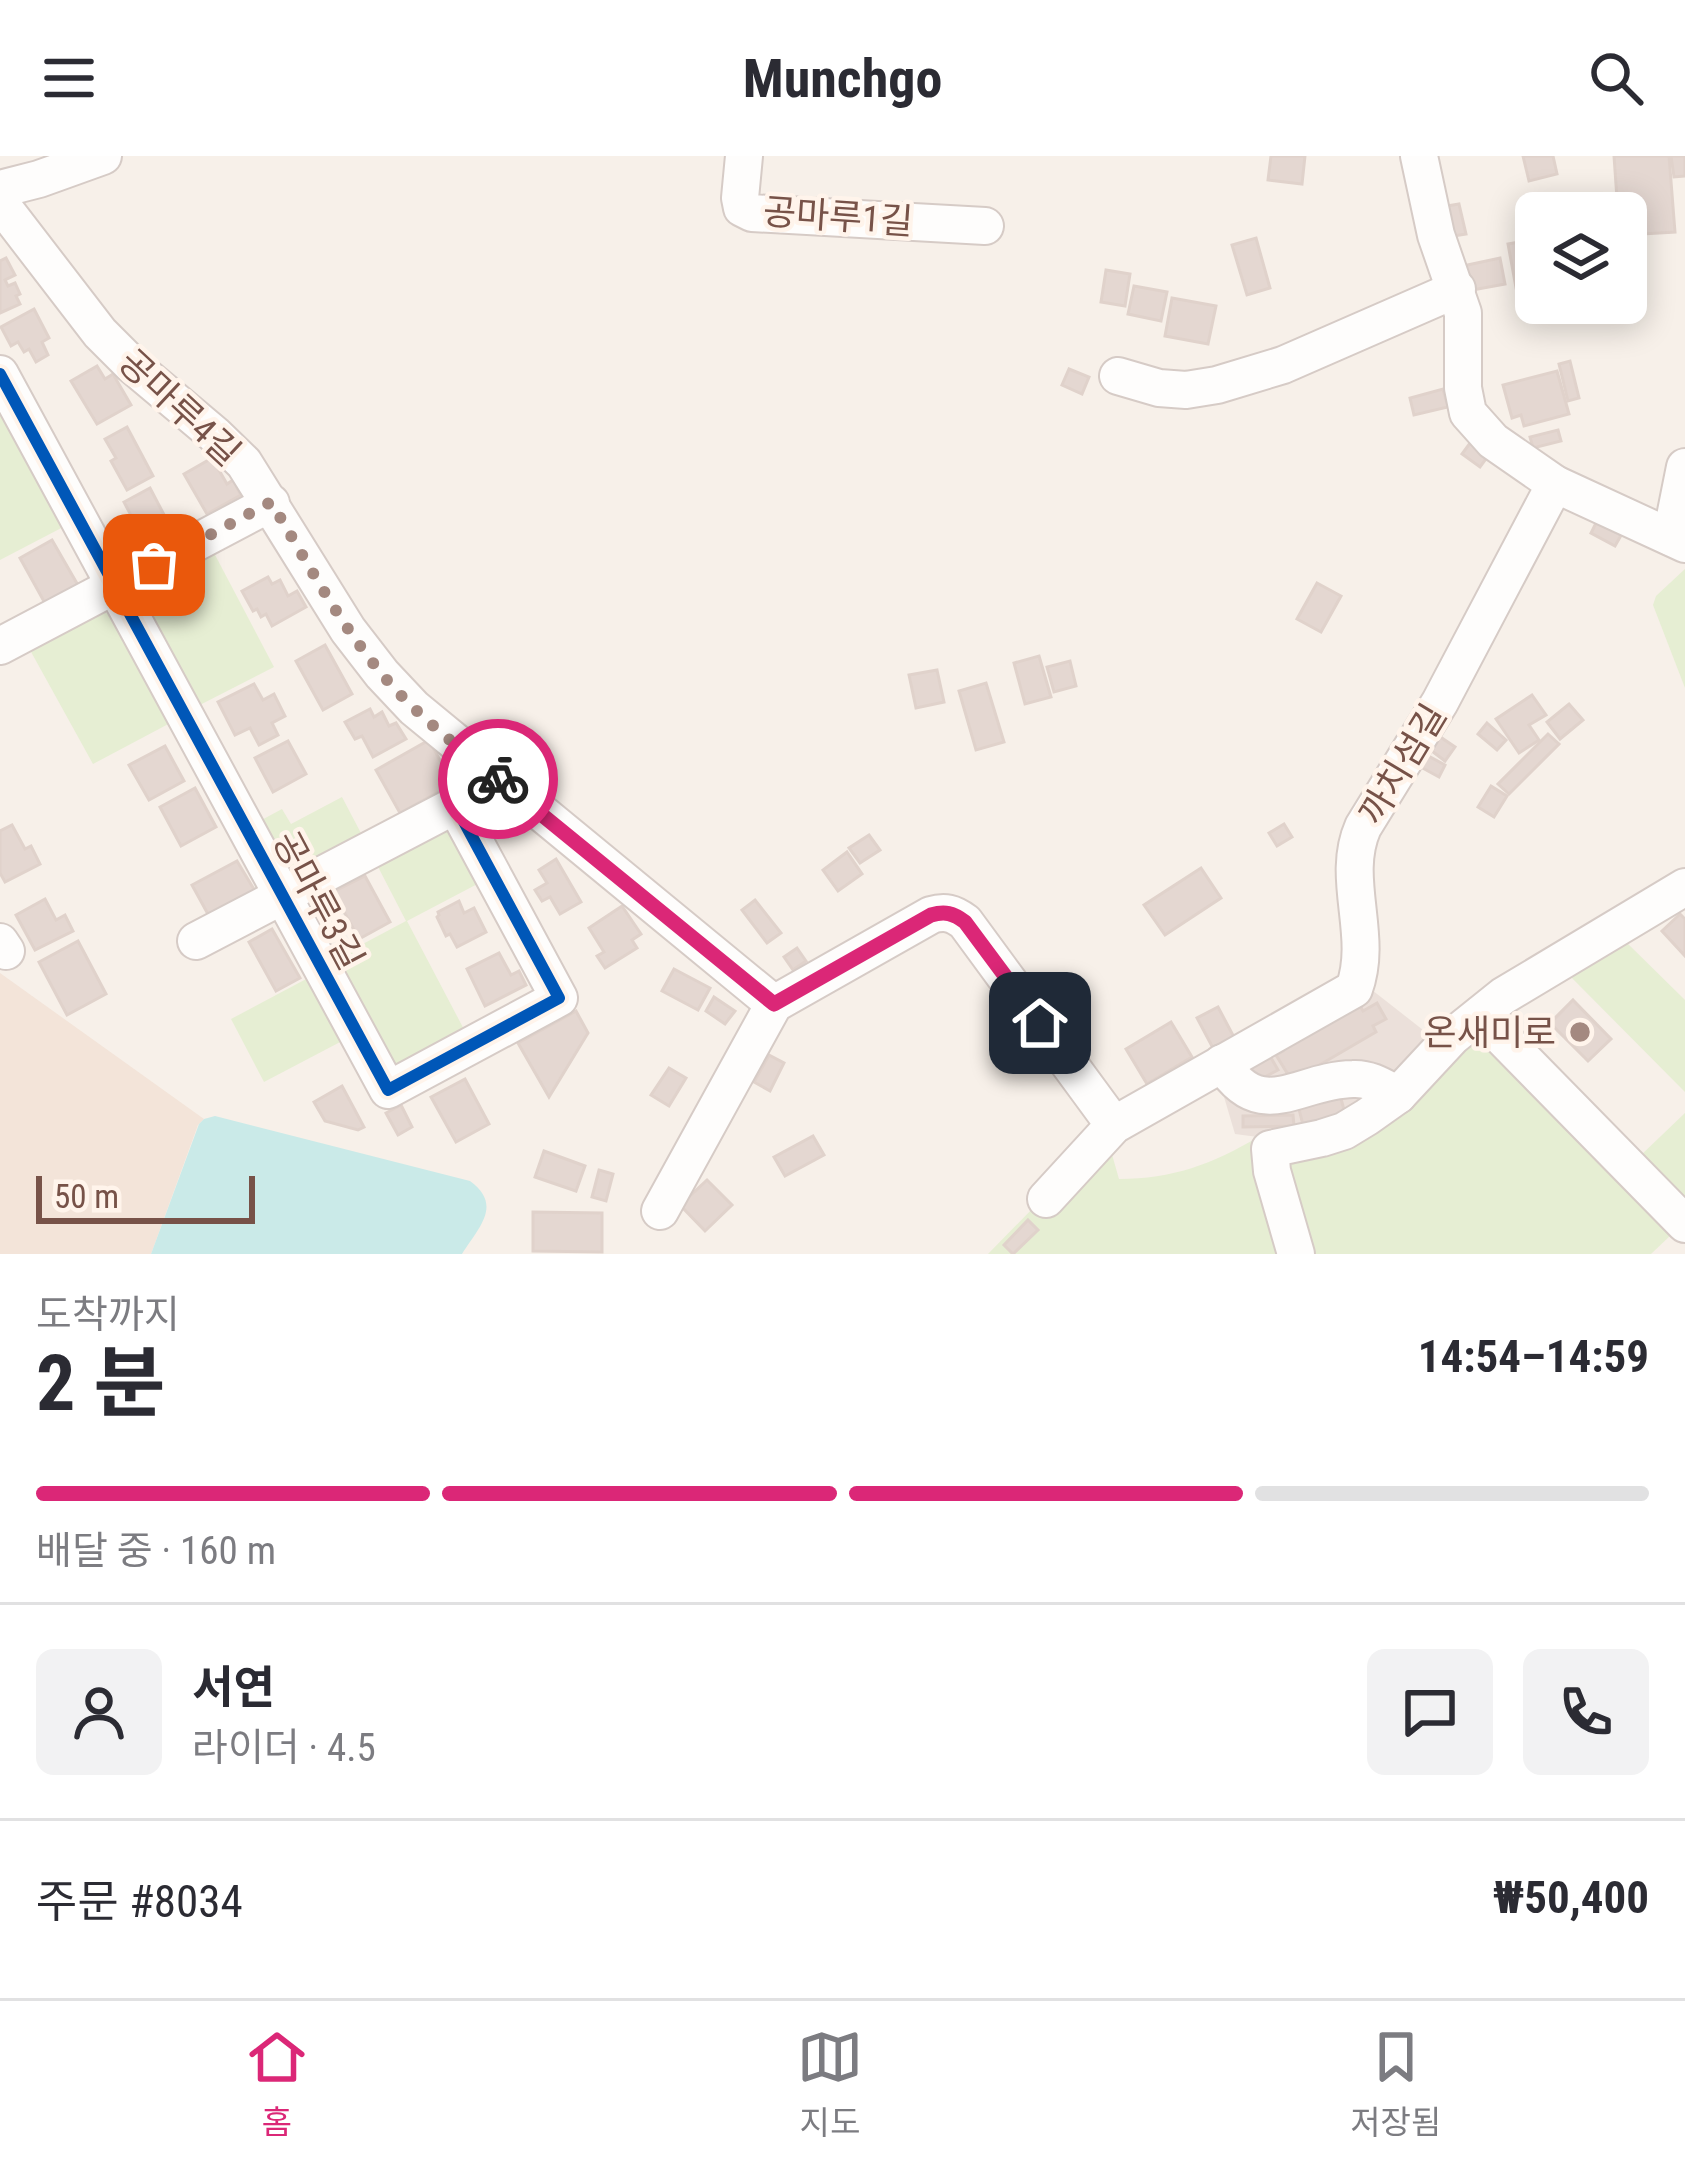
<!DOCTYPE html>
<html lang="ko">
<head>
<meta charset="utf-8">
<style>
	body { margin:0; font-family:"Roboto Condensed","Noto Sans KR",sans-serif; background:#f2f2f3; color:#2b2b33; height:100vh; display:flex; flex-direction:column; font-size:45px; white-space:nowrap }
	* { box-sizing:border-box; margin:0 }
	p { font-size:39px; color:#7c7c81 }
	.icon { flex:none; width:66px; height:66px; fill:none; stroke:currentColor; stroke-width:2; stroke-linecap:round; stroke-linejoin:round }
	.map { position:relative; height:1098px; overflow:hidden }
	.side { display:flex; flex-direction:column; background:#fff; flex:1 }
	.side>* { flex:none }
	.buttons { position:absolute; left:1515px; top:36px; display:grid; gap:24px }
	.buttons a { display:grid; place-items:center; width:132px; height:132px; border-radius:18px; background:#fff; box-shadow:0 6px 30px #0003; font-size:60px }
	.scale { position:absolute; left:36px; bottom:30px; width:219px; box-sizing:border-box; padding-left:12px; border:6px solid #775248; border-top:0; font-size:33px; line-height:42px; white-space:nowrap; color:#775248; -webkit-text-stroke:9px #fff4eb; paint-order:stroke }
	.pin { position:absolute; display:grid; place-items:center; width:102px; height:102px; color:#fff; margin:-51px; border-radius:24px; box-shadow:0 6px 18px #0006 }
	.courier { position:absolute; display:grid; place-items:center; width:120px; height:120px; margin:-60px; border:9px solid #db2777; border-radius:50%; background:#fff; color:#222; box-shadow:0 3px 15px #0007 }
	.headline em { font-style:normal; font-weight:700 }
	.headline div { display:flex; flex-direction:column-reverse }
	.headline { display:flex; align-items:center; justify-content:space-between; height:204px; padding:0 36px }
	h1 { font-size:78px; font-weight:700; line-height:90px }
	.bar { display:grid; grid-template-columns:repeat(4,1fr); gap:18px 12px; align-content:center; height:144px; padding:0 36px }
	.bar i { height:15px; border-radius:9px; background:#e1e1e2 }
	.bar .active { background:#db2777 }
	.bar p { grid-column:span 4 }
	.line { display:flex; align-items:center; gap:30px; padding:0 36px; border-top:3px solid #e1e1e2 }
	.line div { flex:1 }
	.round { display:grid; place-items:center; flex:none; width:126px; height:126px; border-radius:18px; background:#f2f2f3 }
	header { display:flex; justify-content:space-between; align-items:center; height:156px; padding:0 36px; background:#fff; font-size:54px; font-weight:700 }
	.tabs { display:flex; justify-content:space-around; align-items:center; height:168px; border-top:3px solid #e1e1e2; background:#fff; font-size:33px; color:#7c7c81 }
	.tabs a { display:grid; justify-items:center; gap:6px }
	.tabs .active { color:#db2777 }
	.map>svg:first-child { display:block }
	.residential { fill:#f3e4d9 }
	.industrial { fill:#ebe0da }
	.green { fill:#e6eed3 }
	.water { fill:#caeae8 }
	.building { fill:#e4d7d1; stroke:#e0d2cb; stroke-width:3 }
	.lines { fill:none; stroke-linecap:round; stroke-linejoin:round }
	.minor-casing { stroke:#d6cbc6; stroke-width:40 }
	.minor { stroke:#fefdfc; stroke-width:36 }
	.cycleway-casing { stroke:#fff4eb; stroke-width:20 }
	.cycleway { stroke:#0057b8; stroke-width:12 }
	.done { stroke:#a48980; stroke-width:12; stroke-dasharray:0 21.6 }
	.route { stroke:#db2777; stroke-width:15 }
	.poi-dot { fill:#a48980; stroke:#fff4eb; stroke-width:4.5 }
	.labels { text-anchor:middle; stroke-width:9; stroke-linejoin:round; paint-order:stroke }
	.street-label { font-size:36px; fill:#775248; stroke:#fff4eb }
	.poi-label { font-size:36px; fill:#775248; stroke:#fff4eb; text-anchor:end }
</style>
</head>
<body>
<header><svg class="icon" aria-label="menu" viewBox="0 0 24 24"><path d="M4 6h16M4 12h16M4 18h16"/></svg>Munchgo<svg class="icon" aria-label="search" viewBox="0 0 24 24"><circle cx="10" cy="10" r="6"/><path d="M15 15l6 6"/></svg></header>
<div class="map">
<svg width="1685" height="1098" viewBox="0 0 1685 1098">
	<rect width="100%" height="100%" fill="#f7f0e9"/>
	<path class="residential" d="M0 817 204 963 198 969 151 1098H0Z"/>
	<path class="industrial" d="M1372 834 1432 881 1356 957 1258 981 1235 978 1219 924Z"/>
	<g class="green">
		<path d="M6 254 69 368 0 404V257Z"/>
		<path d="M213 395 274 511 192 553 139 451 143 430Z"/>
		<path d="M1685 413V532L1653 449 1656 440Z"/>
		<path d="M98 455 118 460 174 565 93 608 30 494Z"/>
		<path d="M342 641 363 681 299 718 282 714 256 667 282 653 291 668Z"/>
		<path d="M437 671 456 675 485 724 407 765 468 881 402 914 383 906 329 806 406 765 375 705Z"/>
		<path d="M1625 785 1685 844V936L1569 819Z"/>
		<path d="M310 821 344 884 264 926 231 863Z"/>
		<path d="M1481 886 1492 891 1671 1079 1651 1098H1308L1286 1007 1468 887Z"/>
		<path d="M1685 957V1052L1638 1002Z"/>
		<path d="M1258 981 1287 1098H988L1034 1051 1109 988 1119 1023C1172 1023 1213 1008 1258 981Z"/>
	</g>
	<path class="water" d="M215 960 470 1025C503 1049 479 1071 462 1098H151L199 968 204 963Z"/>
	<g class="building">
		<path d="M1271 0H1305L1302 28 1268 24Z"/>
		<path d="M1523 0H1553L1557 18 1529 25Z"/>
		<path d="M1614 0H1669L1675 76 1626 79V57H1618Z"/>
		<path d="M1671 0H1685V20L1674 21Z"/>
		<path d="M1459 48 1466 78 1447 81 1441 51Z"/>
		<path d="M1256 82 1270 132 1247 139 1232 89Z"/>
		<path d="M1536 83V134L1517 137 1508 88Z"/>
		<path d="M6 102 15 119 5 124 8 130 15 127 20 138 16 140 20 148 0 157V105Z"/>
		<path d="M1500 102 1505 128 1467 135 1463 110Z"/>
		<path d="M1106 114 1130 118 1125 150 1101 146Z"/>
		<path d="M1134 130 1167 136 1161 165 1128 158Z"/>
		<path d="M1172 142 1216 150 1208 188 1165 180Z"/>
		<path d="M34 153 49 182 42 186 48 199 36 206 29 193 24 196 18 186 11 190 1 171Z"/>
		<path d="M1570 205 1579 242 1568 245 1559 208Z"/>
		<path d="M97 210 105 223 113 218 131 249 97 268 71 225Z"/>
		<path d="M1069 213 1089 221 1082 238 1062 229Z"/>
		<path d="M1557 215 1569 258 1524 270 1521 259 1512 262 1503 229Z"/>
		<path d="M1443 233 1448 251 1414 259 1410 242Z"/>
		<path d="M127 271 153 320 127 334 111 305 116 302 105 283Z"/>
		<path d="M1558 274 1561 285 1533 292 1530 281Z"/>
		<path d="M1470 287 1488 300 1480 311 1462 298Z"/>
		<path d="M212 302 227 328 233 324 241 339 207 358 184 318Z"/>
		<path d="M150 332 172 374 146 388 124 346Z"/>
		<path d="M1599 361 1624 374 1615 390 1591 377Z"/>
		<path d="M52 384 79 431 46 449 20 402Z"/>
		<path d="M268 421 272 428 280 424 288 440 297 435 306 451 272 470 266 458 261 461 257 453 253 455 242 435Z"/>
		<path d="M1317 427 1341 440 1321 476 1297 463Z"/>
		<path d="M325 489 352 538 323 554 296 505Z"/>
		<path d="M1039 500 1051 541 1025 548 1014 507Z"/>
		<path d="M1070 505 1076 530 1054 536 1047 511Z"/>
		<path d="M937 514 944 546 916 552 909 519Z"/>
		<path d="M986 527 1004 586 976 594 959 535Z"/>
		<path d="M254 528 263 544 274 538 285 560 272 567 278 579 259 589 250 572 235 579 218 546Z"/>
		<path d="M1532 539 1546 559 1529 569 1539 584 1519 597 1496 563Z"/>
		<path d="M1569 548 1583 564 1560 583 1547 566Z"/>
		<path d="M370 553 374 561 382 556 389 570 396 567 406 583 373 601 362 580 355 583 345 566Z"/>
		<path d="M1487 567 1506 584 1497 594 1478 578Z"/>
		<path d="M1433 576 1455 591 1445 605 1424 589Z"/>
		<path d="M1548 578 1559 588 1509 638 1498 628Z"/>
		<path d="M429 584 453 628 400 657 376 614Z"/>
		<path d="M288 585 306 618 273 636 255 602Z"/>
		<path d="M165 590 184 625 149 644 129 609Z"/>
		<path d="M1423 597 1445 609 1439 621 1417 609Z"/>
		<path d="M1491 630 1507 640 1494 661 1478 651Z"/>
		<path d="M195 632 216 671 181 690 160 651Z"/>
		<path d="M1284 668 1292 681 1277 690 1269 677Z"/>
		<path d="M12 669 25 693 31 690 40 708 5 726 0 717V675Z"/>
		<path d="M869 679 880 694 860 707 849 692Z"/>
		<path d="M847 696 862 718 838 735 823 714Z"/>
		<path d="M556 703 581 746 560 758 550 741 542 745 535 734 547 727 539 714Z"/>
		<path d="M237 705 255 735 209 760 192 729Z"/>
		<path d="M1201 712 1221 742 1165 779 1144 749Z"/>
		<path d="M365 720 390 766 359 783 333 736Z"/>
		<path d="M45 743 56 764 65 759 73 775 35 794 16 759Z"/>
		<path d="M755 744 781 777 767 787 742 754Z"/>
		<path d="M459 745 464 757 474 752 486 776 457 791 450 778 446 780 437 761 439 759 438 756Z"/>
		<path d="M622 750 641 778 632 784 637 792 605 812 597 800 604 796 589 772Z"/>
		<path d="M1680 758 1685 763V800L1662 775Z"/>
		<path d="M272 773 300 822 276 835 249 786Z"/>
		<path d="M78 785 106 838 67 859 39 806Z"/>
		<path d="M797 792 806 805 793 814 784 801Z"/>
		<path d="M499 797 511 819 519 815 526 829 485 850 467 813Z"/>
		<path d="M674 813 710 832 698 854 662 835Z"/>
		<path d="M714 841 735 855 725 868 706 855Z"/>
		<path d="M1357 844 1363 855 1377 847 1386 863 1373 870 1376 876 1292 925 1276 899 1283 895 1279 890Z"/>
		<path d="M1573 844 1611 883 1588 905 1550 867Z"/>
		<path d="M1218 851 1235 883 1214 894 1197 862Z"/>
		<path d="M576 855 588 877 549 941 518 887Z"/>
		<path d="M1171 866 1192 901 1147 928 1126 893Z"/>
		<path d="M769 899 784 907 770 935 754 926Z"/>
		<path d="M1270 900 1278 914 1255 926 1247 912Z"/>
		<path d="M669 912 686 922 669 950 651 939Z"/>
		<path d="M465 923 489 968 456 986 431 941Z"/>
		<path d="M342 930 364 971 358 974 325 965 314 946Z"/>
		<path d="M1339 935 1345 958 1303 969 1297 945Z"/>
		<path d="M401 949 412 971 398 979 386 957Z"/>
		<path d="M1293 959 1294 970 1243 971V960Z"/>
		<path d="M813 980 824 999 785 1020 774 1001Z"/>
		<path d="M544 995 585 1010 576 1035 535 1021Z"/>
		<path d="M599 1014 613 1018 606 1045 592 1041Z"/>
		<path d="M707 1024 732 1049 705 1075 680 1049Z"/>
		<path d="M533 1056 602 1057V1096L533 1095Z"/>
		<path d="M1028 1064 1038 1074 1013 1098 1004 1089Z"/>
	</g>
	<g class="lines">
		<defs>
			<g id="minor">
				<path d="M744 0 740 42 742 52 752 57 985 70"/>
				<path d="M1419 0 1436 79 1463 157V232L1468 257 1493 285 1555 328 1685 388"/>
				<path d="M0 33 39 23 103 0"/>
				<path d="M0 47 100 177 132 209 214 278 244 307 348 474 382 518 414 552 774 848"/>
				<path d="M0 218 388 934 559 842 455 649"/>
				<path d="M1118 220 1159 232 1186 234 1217 229 1283 209 1457 133"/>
				<path d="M1671 381 1685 311"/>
				<path d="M0 490 271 347"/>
				<path d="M196 785 475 639"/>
				<path d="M0 786 6 795"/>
				<path d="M1480 859 1685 1068"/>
				<path d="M1222 907C1261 969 1297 924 1353 923 1370 922 1383 931 1398 939"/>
				<path d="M1046 1043 1114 969 1354 833C1374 779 1340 723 1363 671L1440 546 1555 328"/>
				<path d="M660 1055 774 848 931 759C945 755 953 757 965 766L1114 969"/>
				<path d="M1296 1098 1272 1015 1270 993 1322 982 1344 975 1367 961 1398 939 1452 881 1503 840 1685 731"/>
			</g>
		</defs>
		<use href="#minor" class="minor-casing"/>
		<use href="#minor" class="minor"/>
		<defs>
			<path id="cycleway" d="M0 218 388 934 559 842 455 649"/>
		</defs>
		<use href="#cycleway" class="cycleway-casing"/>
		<use href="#cycleway" class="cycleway"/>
	</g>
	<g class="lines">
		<path class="done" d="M154 409 271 346C306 404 338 465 381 517 415 558 457 590 498 623"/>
		<path class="route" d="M498 623 774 848 931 759C945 755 953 757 965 766L1040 867"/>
	</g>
	<circle class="poi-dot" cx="1580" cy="876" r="12"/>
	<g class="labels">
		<g class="street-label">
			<text transform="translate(838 60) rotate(4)" y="13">공마루1길</text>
			<text transform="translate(180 251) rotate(43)" y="13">공마루4길</text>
			<text transform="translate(1402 608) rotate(-59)" y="13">까치섬길</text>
			<text transform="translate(319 744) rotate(62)" y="13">공마루3길</text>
		</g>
		<g class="poi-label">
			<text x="1556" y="889">온새미로</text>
		</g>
	</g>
</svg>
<div class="buttons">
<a><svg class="icon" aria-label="layers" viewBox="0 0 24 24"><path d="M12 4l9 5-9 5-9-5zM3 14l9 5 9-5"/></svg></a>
</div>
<div class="scale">50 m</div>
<div class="pin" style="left:154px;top:409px;background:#ea580c"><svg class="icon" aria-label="bag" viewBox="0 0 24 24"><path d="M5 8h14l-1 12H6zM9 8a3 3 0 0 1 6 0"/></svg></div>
<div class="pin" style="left:1040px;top:867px;background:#1f2937"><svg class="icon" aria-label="home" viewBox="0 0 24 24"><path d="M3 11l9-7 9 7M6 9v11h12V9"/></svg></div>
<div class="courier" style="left:498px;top:623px"><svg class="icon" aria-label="bike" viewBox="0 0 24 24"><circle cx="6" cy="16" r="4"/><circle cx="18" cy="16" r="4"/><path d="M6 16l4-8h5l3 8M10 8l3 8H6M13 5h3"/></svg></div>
</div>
<section class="side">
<div class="headline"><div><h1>2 분</h1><p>도착까지</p></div><em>14:54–14:59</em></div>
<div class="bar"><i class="active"></i><i class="active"></i><i class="active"></i><i></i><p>배달 중 · 160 m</p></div>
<div class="line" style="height:216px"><a class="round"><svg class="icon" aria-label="person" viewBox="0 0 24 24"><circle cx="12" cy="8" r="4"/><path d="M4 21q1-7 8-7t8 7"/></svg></a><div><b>서연</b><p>라이더 · 4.5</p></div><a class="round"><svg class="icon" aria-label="chat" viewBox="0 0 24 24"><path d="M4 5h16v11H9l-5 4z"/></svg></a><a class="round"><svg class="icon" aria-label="phone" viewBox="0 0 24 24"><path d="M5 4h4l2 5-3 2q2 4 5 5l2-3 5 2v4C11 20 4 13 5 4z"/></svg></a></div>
<div class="line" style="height:156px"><div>주문 #8034</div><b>₩50,400</b></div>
</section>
<nav class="tabs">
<a class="active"><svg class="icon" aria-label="home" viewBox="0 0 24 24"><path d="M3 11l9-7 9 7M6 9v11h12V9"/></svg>홈</a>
<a><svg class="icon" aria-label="map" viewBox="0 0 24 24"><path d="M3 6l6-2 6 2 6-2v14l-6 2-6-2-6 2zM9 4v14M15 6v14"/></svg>지도</a>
<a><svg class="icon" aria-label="saved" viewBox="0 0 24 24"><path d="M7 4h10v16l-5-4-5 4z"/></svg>저장됨</a>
</nav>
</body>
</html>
